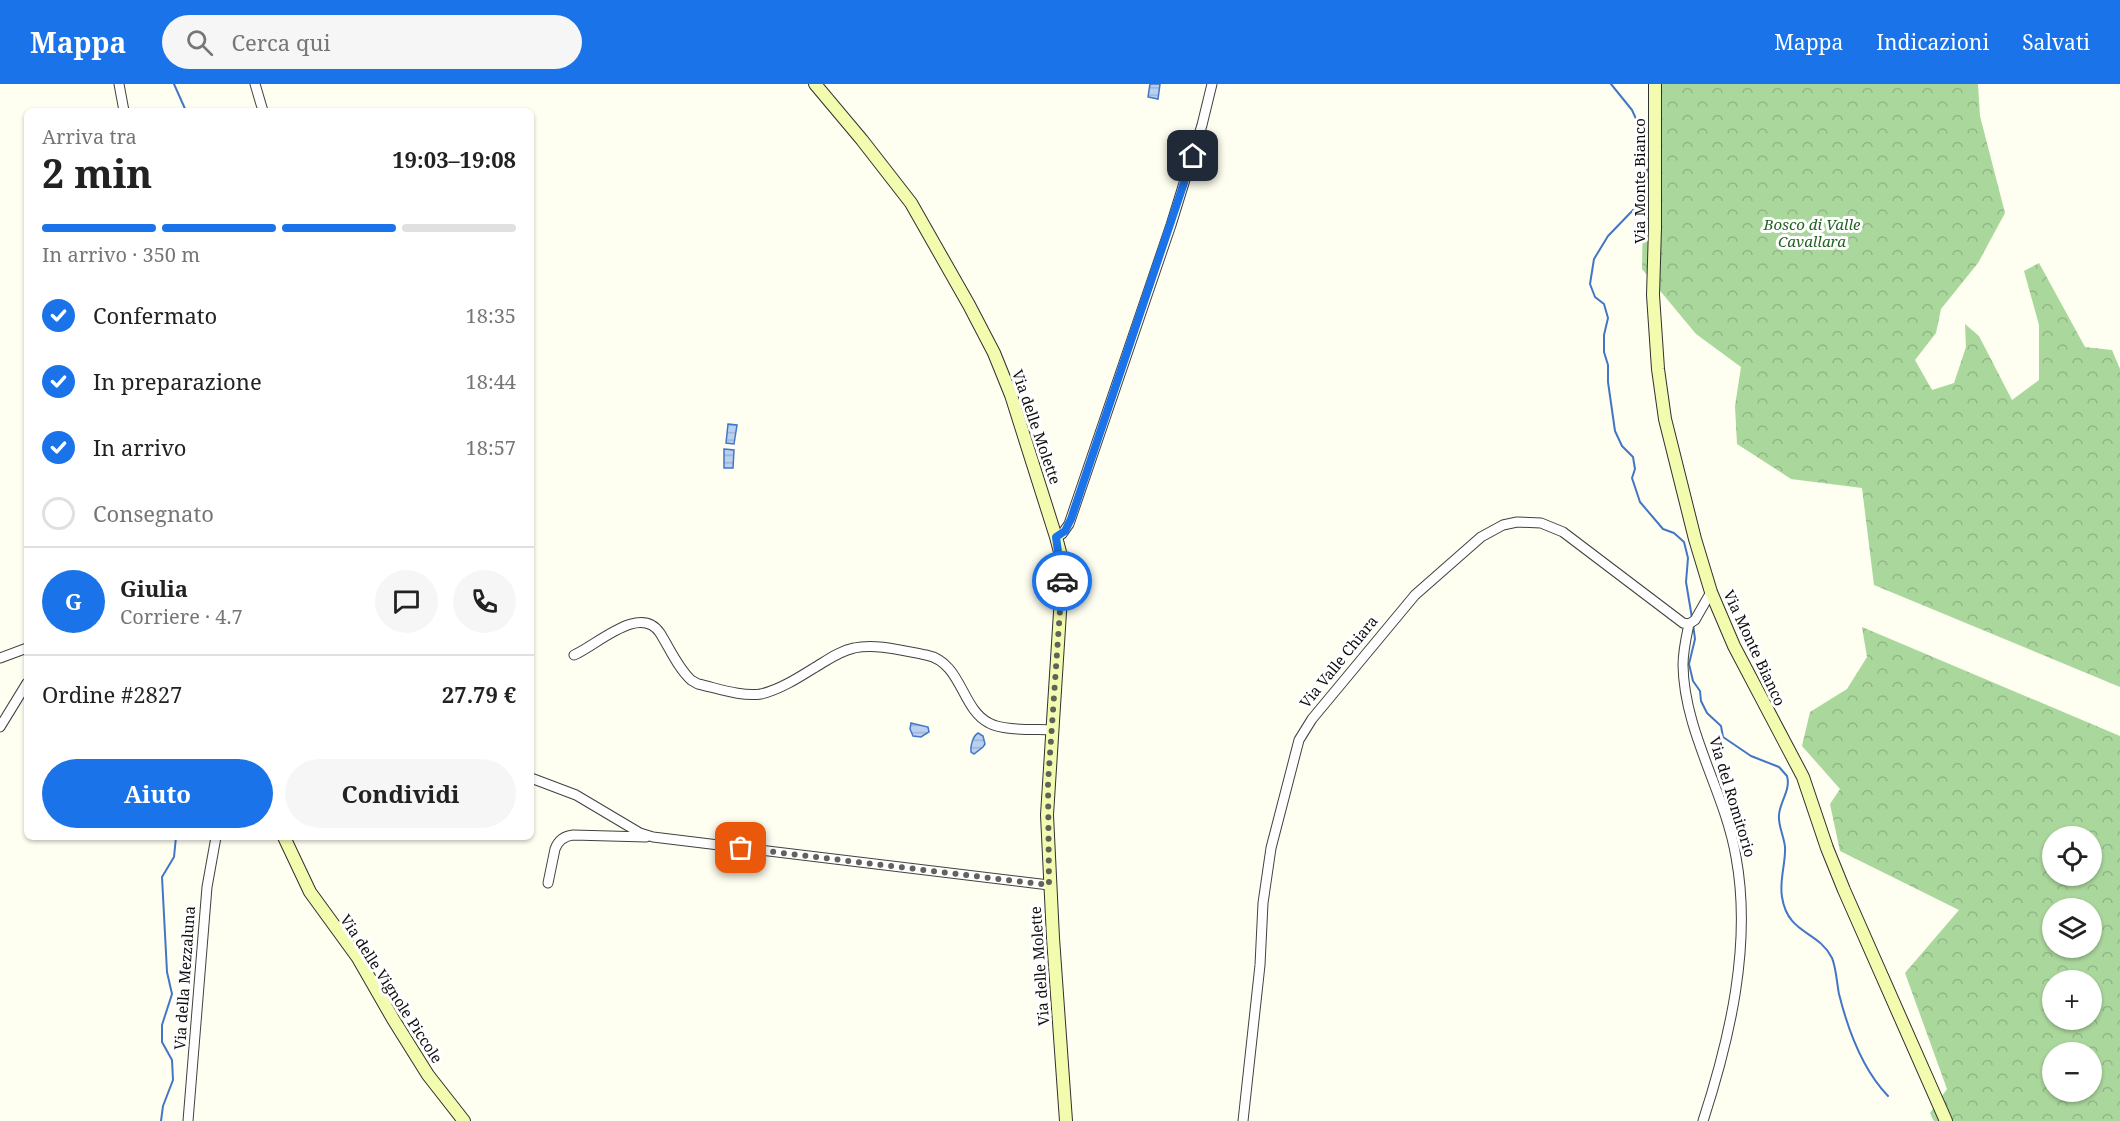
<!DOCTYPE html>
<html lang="it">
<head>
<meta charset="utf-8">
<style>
	body { margin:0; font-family:"Noto Serif",serif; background:#f6f6f6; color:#222; height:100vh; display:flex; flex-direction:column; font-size:22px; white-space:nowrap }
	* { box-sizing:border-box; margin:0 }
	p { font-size:20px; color:#767676 }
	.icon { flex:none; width:33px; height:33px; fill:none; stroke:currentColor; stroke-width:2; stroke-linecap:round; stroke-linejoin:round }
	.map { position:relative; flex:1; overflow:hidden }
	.sheet { position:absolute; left:24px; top:24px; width:510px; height:732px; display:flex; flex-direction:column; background:#fff; border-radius:9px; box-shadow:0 2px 4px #0004 }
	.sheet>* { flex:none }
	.controls { position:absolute; left:2042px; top:742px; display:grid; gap:12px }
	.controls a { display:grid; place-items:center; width:60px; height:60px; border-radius:50%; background:#fff; box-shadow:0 2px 4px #0004; font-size:30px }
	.pin { position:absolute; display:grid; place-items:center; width:51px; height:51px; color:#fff; margin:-26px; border-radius:12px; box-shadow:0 3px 9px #0006 }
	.courier { position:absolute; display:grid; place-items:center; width:60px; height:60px; margin:-30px; border:4px solid #1a73e8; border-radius:50%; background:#fff; color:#222; box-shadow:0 2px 8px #0007 }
	.overview em { font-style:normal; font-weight:700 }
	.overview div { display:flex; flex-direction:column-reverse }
	.overview { display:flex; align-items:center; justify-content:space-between; height:102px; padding:0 18px }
	h1 { font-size:39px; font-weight:700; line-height:45px }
	.bar { display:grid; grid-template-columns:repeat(4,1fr); gap:9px 6px; align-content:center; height:72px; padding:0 18px }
	.bar i { height:8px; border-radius:4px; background:#e0e0e0 }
	.bar .selected { background:#1a73e8 }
	.bar p { grid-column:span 4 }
	.line { display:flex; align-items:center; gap:15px; padding:0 18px; border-top:2px solid #e0e0e0 }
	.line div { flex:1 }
	.round { display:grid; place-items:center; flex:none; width:63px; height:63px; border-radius:32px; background:#f6f6f6 }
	ol { padding:0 18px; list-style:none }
	li { display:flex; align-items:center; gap:18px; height:66px }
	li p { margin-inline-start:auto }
	li .icon { padding:6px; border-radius:50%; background:#1a73e8; color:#fff; stroke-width:4 }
	li:last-child { color:#767676 }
	li i { width:33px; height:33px; border:3px solid #e0e0e0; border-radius:50% }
	.button { display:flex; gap:12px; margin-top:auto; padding:12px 18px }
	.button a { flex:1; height:69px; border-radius:36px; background:#1a73e8; color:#fff; font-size:24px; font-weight:700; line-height:69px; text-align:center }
	.button a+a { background:#f6f6f6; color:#222 }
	header { display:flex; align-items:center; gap:36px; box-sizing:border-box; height:84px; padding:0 30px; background:#1a73e8; color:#fff }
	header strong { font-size:28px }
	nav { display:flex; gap:33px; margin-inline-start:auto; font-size:21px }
	.search { width:420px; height:54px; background:#f6f6f6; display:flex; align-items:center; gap:15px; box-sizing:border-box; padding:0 21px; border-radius:33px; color:#767676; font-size:22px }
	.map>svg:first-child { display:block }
	.forest { fill:url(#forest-crowns); fill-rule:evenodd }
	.water { fill:url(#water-rules); stroke:#4376c6; stroke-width:1.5 }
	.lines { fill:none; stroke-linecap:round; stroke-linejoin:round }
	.stream { stroke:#4376c6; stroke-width:2 }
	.street-casing { stroke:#414141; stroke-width:11 }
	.secondary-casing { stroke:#303030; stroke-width:14 }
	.street { stroke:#fff; stroke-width:9 }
	.secondary { stroke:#f3fbaf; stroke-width:12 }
	.done { stroke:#62625d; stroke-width:6; stroke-dasharray:0 10.8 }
	.route { stroke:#1a73e8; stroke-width:8 }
	.labels { text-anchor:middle; stroke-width:6; stroke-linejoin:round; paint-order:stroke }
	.street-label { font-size:15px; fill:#0e0e0e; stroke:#fff }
	.park-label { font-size:15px; font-style:italic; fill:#226322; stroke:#fff }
</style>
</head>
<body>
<header>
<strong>Mappa</strong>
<div class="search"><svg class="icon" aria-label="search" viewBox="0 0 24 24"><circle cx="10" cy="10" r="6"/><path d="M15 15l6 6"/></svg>Cerca qui</div>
<nav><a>Mappa</a><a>Indicazioni</a><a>Salvati</a></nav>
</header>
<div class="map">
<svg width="2120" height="1037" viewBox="0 0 2120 1037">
	<defs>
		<pattern id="forest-crowns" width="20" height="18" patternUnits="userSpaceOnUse" patternTransform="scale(1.5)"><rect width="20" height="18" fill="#aad79c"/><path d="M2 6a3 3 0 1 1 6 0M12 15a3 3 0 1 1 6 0" fill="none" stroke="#91b785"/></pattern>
		<pattern id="water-rules" width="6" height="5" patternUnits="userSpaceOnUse" patternTransform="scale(1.5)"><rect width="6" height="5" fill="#b8d1f3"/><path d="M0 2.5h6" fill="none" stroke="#9db2cf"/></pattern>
	</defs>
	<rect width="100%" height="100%" fill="#fefef1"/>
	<g class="forest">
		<path d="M1654 0H1978L1980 32 2005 129 1978 179 1941 225 1936 249 1915 276 1932 306 1954 299 1966 263 1965 240 1979 252 2012 316 2039 296V241L2024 187 2039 179 2085 263 2112 266 2120 285V603L1874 501 1862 404 1791 395 1737 360 1735 322 1741 283 1696 250 1642 185 1644 69Z"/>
		<path d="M1862 543 2120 652V1037H1934L1930 1029 1947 1005 1905 889 1959 826 1840 767 1830 720 1840 705 1802 662 1810 628 1847 605 1867 573ZM2052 753H2091V792H2052ZM2052 825H2091V864H2052ZM2052 897H2091V936H2052ZM2052 969H2091V1008H2052Z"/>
	</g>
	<g class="water">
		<path d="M1150 0H1160L1158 15 1148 13Z"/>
		<path d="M728 340 737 341 734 360 726 359Z"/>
		<path d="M724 365 734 366 733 384H724Z"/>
		<path d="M911 639 928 643 929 648 921 653 913 652 910 645Z"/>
		<path d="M978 649 983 652 985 660 983 663 974 670 971 668C970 662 973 652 978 649Z"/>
	</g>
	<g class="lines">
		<g class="stream">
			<path d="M174 0 186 27"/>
			<path d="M1611 0 1632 26 1637 37 1647 66V97L1636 123 1608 152 1594 175 1590 200 1595 213 1604 220 1608 234 1604 251V268L1608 281V298L1615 347 1622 362 1633 373 1635 385 1632 394 1640 418 1663 445 1674 449 1684 458 1688 474 1686 498 1692 534"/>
			<path d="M1693 540 1695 555 1689 580 1693 597 1700 607 1701 617 1707 629 1721 642 1723 653 1751 672 1779 683 1787 692C1791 706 1780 717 1779 731 1778 742 1784 752 1785 763 1786 779 1779 796 1782 813 1788 851 1818 846 1832 874 1836 883 1837 900 1839 910 1848 946 1862 985 1888 1012"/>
			<path d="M161 1037 163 1022 173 996 172 976 162 958V941L172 910 167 888 162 793 174 773 176 753"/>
		</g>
		<defs>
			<g id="street">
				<path d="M119 0 124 27"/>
				<path d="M255 0 263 27"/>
				<path d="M1056 453 1062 450 1069 440 1171 141 1202 41 1212 0"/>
				<path d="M1689 540C1686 554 1683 567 1683 581 1684 648 1725 708 1736 773 1752 860 1730 954 1703 1037"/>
				<path d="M574 571C596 562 640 519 660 549 670 565 678 584 691 596L698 600C717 604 741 613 761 610 779 606 798 594 814 584 826 577 839 567 854 564 876 559 904 567 926 571 962 578 961 625 989 639 1003 647 1035 645 1052 646"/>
				<path d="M0 574 27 564"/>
				<path d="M0 643 27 599"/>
				<path d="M531 694 576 711 640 749 653 753 1049 801"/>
				<path d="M548 799 555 765C558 757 564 752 573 751L646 753"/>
				<path d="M188 1037 207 803 216 753"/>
				<path d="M1243 1037 1260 881 1263 819 1271 764 1299 656 1312 635 1415 511 1481 453 1503 441 1517 438 1541 439 1563 448 1683 539 1689 540 1695 536 1711 508"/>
			</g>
			<g id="secondary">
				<path d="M815 0 862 56 911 119 969 221 994 269 1011 311 1056 453 1060 468 1062 497 1047 731 1053 854 1066 1037"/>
				<path d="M1655 0V144L1653 211 1658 285 1665 335 1695 455 1711 508 1734 562 1803 693 1827 764 1844 806 1946 1037"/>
				<path d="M284 753 310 808 358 874 393 935 428 991 464 1037"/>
			</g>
		</defs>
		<use href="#street" class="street-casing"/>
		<use href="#secondary" class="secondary-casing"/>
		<use href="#street" class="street"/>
		<use href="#secondary" class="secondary"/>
	</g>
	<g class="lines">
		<path class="done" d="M741 764 1049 801 1048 699 1062 497"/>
		<path class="route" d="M1062 497 1056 453 1065 447 1071 435 1193 72"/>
	</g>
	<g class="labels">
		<g class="street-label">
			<text transform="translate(1640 97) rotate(-90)" y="5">Via Monte Bianco</text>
			<text transform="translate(1036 343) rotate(71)" y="5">Via delle Molette</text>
			<text transform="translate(1754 564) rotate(65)" y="5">Via Monte Bianco</text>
			<text transform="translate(1339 578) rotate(-51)" y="5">Via Valle Chiara</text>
			<text transform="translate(1732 713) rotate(73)" y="5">Via del Romitorio</text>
			<text transform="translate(1040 882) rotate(-94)" y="5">Via delle Molette</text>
			<text transform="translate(185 894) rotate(-86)" y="5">Via della Mezzaluna</text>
			<text transform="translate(391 905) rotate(57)" y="5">Via delle Vignole Piccole</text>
		</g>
		<g class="park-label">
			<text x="1812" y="146">Bosco di Valle<tspan x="1812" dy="17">Cavallara</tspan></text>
		</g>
	</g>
</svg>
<div class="controls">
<a><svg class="icon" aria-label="locate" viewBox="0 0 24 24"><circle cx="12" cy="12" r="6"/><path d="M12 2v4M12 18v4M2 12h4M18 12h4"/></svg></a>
<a><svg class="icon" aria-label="layers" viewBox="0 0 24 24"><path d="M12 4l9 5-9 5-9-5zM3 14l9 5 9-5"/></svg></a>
<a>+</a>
<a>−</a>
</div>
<div class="pin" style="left:741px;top:764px;background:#ea580c"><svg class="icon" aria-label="bag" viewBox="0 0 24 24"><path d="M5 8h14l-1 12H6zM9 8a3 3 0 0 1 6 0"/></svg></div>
<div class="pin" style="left:1193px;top:72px;background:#1f2937"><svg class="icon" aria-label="home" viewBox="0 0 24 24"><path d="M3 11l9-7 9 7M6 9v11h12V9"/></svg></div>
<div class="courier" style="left:1062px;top:497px"><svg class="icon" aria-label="car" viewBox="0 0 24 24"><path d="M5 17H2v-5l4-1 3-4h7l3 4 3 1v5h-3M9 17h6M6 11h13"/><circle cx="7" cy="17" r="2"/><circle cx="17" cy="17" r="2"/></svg></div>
<section class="sheet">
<div class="overview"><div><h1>2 min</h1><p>Arriva tra</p></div><em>19:03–19:08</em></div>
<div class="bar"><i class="selected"></i><i class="selected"></i><i class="selected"></i><i></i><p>In arrivo · 350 m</p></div>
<ol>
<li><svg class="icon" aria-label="check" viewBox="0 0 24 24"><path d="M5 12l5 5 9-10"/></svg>Confermato<p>18:35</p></li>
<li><svg class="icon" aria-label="check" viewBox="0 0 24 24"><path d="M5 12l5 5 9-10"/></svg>In preparazione<p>18:44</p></li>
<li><svg class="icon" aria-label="check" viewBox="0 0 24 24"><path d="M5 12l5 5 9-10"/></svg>In arrivo<p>18:57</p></li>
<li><i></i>Consegnato</li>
</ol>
<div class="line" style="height:108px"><b class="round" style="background:#1a73e8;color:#fff">G</b><div><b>Giulia</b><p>Corriere · 4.7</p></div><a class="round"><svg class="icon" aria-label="chat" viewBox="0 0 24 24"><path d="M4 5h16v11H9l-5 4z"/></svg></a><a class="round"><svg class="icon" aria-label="phone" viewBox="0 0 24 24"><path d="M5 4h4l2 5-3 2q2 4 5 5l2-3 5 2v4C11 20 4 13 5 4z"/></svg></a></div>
<div class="line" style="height:78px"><div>Ordine #2827</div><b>27.79 €</b></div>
<div class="button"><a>Aiuto</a><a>Condividi</a></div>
</section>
</div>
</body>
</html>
